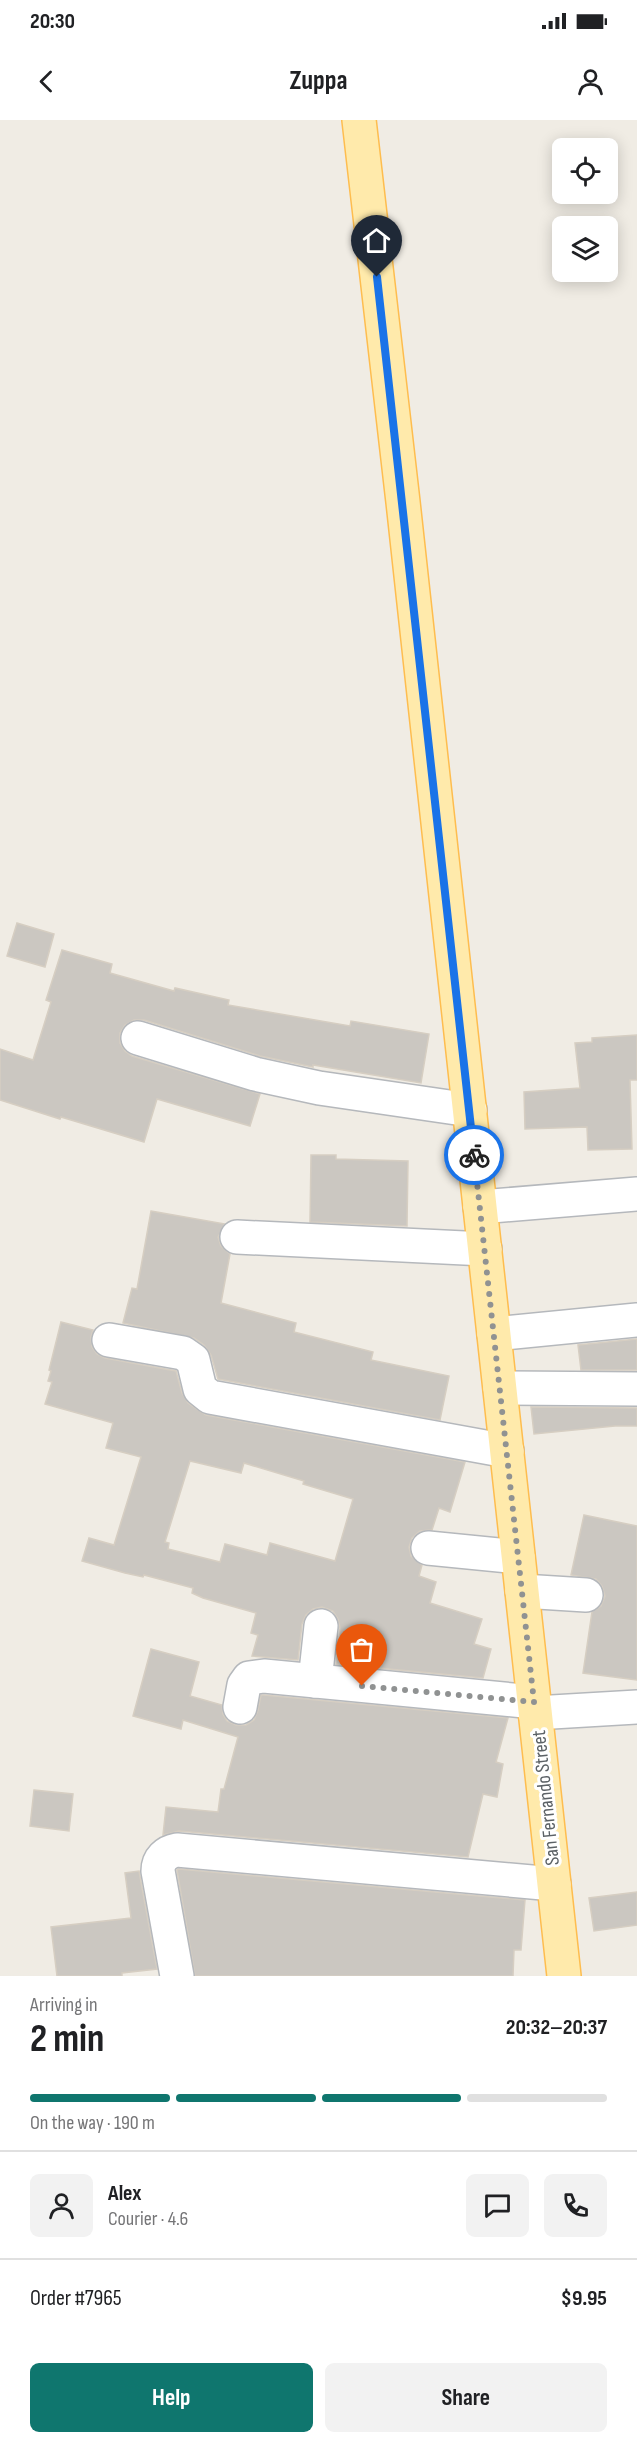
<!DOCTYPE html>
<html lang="en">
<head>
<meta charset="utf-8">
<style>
	body { margin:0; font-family:"Sofia Sans Condensed",sans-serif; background:#f2f2f2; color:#202124; height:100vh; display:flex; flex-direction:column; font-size:22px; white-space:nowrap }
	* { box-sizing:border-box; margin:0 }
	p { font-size:20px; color:#757577 }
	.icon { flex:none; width:33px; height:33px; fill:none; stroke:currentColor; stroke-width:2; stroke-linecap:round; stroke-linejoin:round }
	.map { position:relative; height:1856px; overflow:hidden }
	.drawer { display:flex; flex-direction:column; background:#fff; flex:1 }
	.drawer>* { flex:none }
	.controls { position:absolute; left:552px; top:18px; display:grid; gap:12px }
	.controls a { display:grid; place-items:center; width:66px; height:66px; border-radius:9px; background:#fff; box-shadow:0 3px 15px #0003; font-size:30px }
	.pin { position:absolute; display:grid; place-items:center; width:51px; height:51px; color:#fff; margin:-62px -26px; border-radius:50% 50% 50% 0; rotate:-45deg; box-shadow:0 0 6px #0007 }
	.pin .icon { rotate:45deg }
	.courier { position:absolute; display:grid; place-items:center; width:60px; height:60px; margin:-30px; border:4px solid #1a73e8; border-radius:50%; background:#fff; color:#222; box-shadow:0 2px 8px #0007 }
	.overview em { font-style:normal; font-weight:700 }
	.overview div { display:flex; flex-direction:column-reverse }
	.overview { display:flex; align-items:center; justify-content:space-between; height:102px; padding:0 30px }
	h1 { font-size:39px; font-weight:700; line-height:45px }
	.bar { display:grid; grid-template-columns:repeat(4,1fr); gap:9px 6px; align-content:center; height:72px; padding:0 30px }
	.bar i { height:8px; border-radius:4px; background:#e0e0e0 }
	.bar .selected { background:#0f766e }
	.bar p { grid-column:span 4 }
	.line { display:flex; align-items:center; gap:15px; padding:0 30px; border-top:2px solid #e0e0e0 }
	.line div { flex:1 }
	.round { display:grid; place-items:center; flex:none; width:63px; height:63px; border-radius:9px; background:#f2f2f2 }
	.action { display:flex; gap:12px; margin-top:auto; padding:12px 30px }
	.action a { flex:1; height:69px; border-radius:9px; background:#0f766e; color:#fff; font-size:24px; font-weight:700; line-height:69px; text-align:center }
	.action a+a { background:#f2f2f2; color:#202124 }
	.status { display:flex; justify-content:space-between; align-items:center; height:42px; padding:0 30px; background:#fff; direction:ltr }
	.status svg { height:16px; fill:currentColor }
	header { display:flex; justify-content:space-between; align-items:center; height:78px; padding:0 30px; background:#fff; font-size:27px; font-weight:700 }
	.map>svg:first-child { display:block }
	.building { fill:#cbc7c1; stroke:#d6cec2; stroke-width:1.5; fill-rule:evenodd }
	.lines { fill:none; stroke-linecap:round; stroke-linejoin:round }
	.minor-casing { stroke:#b5b8bc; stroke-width:36 }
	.major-casing { stroke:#febd4f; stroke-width:36 }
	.minor { stroke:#fff; stroke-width:33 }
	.major { stroke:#ffeaab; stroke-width:33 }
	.done { stroke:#909292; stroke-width:6; stroke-dasharray:0 10.8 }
	.route { stroke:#1a73e8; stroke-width:8 }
	.labels { text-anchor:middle; stroke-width:6; stroke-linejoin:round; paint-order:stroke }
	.street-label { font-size:20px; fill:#5c6266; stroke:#fff }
</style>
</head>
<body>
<div class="status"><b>20:30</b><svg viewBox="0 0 49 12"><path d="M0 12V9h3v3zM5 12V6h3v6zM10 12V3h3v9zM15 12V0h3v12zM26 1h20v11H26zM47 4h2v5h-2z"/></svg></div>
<header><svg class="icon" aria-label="back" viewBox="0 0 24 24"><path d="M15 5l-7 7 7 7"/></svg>Zuppa<svg class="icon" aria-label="person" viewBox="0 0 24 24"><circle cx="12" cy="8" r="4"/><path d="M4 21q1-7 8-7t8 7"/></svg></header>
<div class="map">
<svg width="637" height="1856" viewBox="0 0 637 1856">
	<rect width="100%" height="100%" fill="#f0ece4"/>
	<g class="building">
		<path d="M17 803 54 814 45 847 7 836Z"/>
		<path d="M62 830 112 844 110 853 174 871 175 868 229 880 228 885 350 906 351 901 429 914 421 963 313 945V947L260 936 144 900H134L125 905 120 913V923L125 931 132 936 260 974 250 1006 157 979 144 1022 61 997 60 999 0 980V929L33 940 51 882 46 880Z"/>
		<path d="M637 915V960H630L632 1029 588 1030 587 1007 525 1009 524 972 580 968 575 923 592 922V918Z"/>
		<path d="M311 1035H336V1039L408 1041 407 1106 310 1102Z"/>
		<path d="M151 1091 225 1104 218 1117 221 1126 230 1134 221 1183 296 1203 294 1212 373 1232 371 1240 449 1256 440 1300 218 1259 211 1235 204 1225 194 1218 123 1203 132 1168 137 1169Z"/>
		<path d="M61 1202 93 1210 91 1217 92 1227 97 1234 105 1238 176 1251 182 1273 188 1283 206 1295 465 1342 450 1392 439 1388 432 1410 420 1411 412 1418 409 1427 411 1436 422 1445 419 1456 436 1462 430 1483 482 1499 474 1524 491 1529 483 1558 336 1544 340 1508 338 1499 333 1491 322 1487 313 1489 306 1495 302 1504 298 1540 252 1536 258 1515 251 1513 256 1493 203 1478 192 1473 193 1468 144 1455 143 1457 125 1453 82 1441 89 1418 114 1425 141 1337 106 1328 113 1303 45 1284 52 1262 48 1261 51 1251 49 1250ZM190 1341 241 1353 244 1343 304 1361 303 1364 353 1379 335 1441 270 1423 267 1435 225 1424 220 1442 168 1429 169 1423 165 1422Z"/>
		<path d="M637 1219V1250H581L578 1225Z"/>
		<path d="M531 1287 637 1288V1306H615L534 1314Z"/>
		<path d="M584 1395 637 1406V1560L583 1553 592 1492 601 1486 605 1476 602 1466 596 1459 571 1455Z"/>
		<path d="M151 1529 199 1542 190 1576 222 1585 223 1594 227 1601 236 1605H246L254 1600 258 1590 261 1575H264L508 1598 496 1642 503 1644 497 1677 483 1674 468 1737 179 1711 163 1715 166 1687 218 1692 221 1669H224L238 1617 183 1600 181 1609 133 1596Z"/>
		<path d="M34 1670 73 1674 69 1711 30 1706Z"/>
		<path d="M179 1749 525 1780 521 1830H514L513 1856H195L177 1750Z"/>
		<path d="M139 1751 157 1849 122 1853V1856H57L51 1807 131 1798 125 1753Z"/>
		<path d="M637 1772V1805L594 1811 589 1778Z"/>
	</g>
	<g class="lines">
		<defs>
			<g id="minor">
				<path d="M138 918 255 954 319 968 470 990"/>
				<path d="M480 1087 637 1074"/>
				<path d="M237 1117 485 1129"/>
				<path d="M494 1214 637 1200"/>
				<path d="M109 1220 183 1233 193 1240 200 1269 210 1277 507 1331"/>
				<path d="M500 1268 637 1269"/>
				<path d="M428 1428 518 1437"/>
				<path d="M522 1471 586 1475"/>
				<path d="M315 1561 321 1506"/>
				<path d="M240 1587 244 1565 249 1558 264 1556 534 1582"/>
				<path d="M535 1593 637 1587"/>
				<path d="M177 1856 158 1751C158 1739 166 1732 177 1730L554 1764"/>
			</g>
			<path id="major" d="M359 0 403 382 564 1856"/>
		</defs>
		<use href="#minor" class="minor-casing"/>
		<use href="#major" class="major-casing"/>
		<use href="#minor" class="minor"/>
		<use href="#major" class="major"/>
	</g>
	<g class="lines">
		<path class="done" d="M362 1566 534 1582 474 1035"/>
		<path class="route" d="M377 157 474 1035"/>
	</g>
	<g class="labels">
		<g class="street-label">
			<text transform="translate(545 1678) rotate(-96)" y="7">San Fernando Street</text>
		</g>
	</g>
</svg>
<div class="controls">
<a><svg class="icon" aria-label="locate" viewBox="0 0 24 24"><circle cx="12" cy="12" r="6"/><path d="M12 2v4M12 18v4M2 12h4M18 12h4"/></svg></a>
<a><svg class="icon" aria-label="layers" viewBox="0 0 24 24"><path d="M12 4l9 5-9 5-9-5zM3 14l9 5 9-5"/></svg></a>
</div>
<div class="pin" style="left:362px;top:1566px;background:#ea580c"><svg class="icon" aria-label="bag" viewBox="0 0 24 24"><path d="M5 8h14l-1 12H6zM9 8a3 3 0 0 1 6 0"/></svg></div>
<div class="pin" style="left:377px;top:157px;background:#1f2937"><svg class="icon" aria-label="home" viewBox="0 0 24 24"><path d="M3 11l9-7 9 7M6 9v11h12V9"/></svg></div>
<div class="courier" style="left:474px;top:1035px"><svg class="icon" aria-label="bike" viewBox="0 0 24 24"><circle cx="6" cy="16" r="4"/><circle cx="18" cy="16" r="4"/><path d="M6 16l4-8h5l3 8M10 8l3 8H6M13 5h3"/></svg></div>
</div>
<section class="drawer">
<div class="overview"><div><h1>2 min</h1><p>Arriving in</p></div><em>20:32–20:37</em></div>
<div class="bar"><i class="selected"></i><i class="selected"></i><i class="selected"></i><i></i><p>On the way · 190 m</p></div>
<div class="line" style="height:108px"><a class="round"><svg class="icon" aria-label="person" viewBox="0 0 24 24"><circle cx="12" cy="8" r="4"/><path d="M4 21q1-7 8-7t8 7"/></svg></a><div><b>Alex</b><p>Courier · 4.6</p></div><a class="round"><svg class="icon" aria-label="chat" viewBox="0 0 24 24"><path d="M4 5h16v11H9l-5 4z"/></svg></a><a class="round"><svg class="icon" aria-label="phone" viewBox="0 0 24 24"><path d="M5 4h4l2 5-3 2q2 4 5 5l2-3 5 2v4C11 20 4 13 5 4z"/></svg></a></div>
<div class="line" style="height:78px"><div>Order #7965</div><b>$9.95</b></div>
<div class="action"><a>Help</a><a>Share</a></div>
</section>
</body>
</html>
